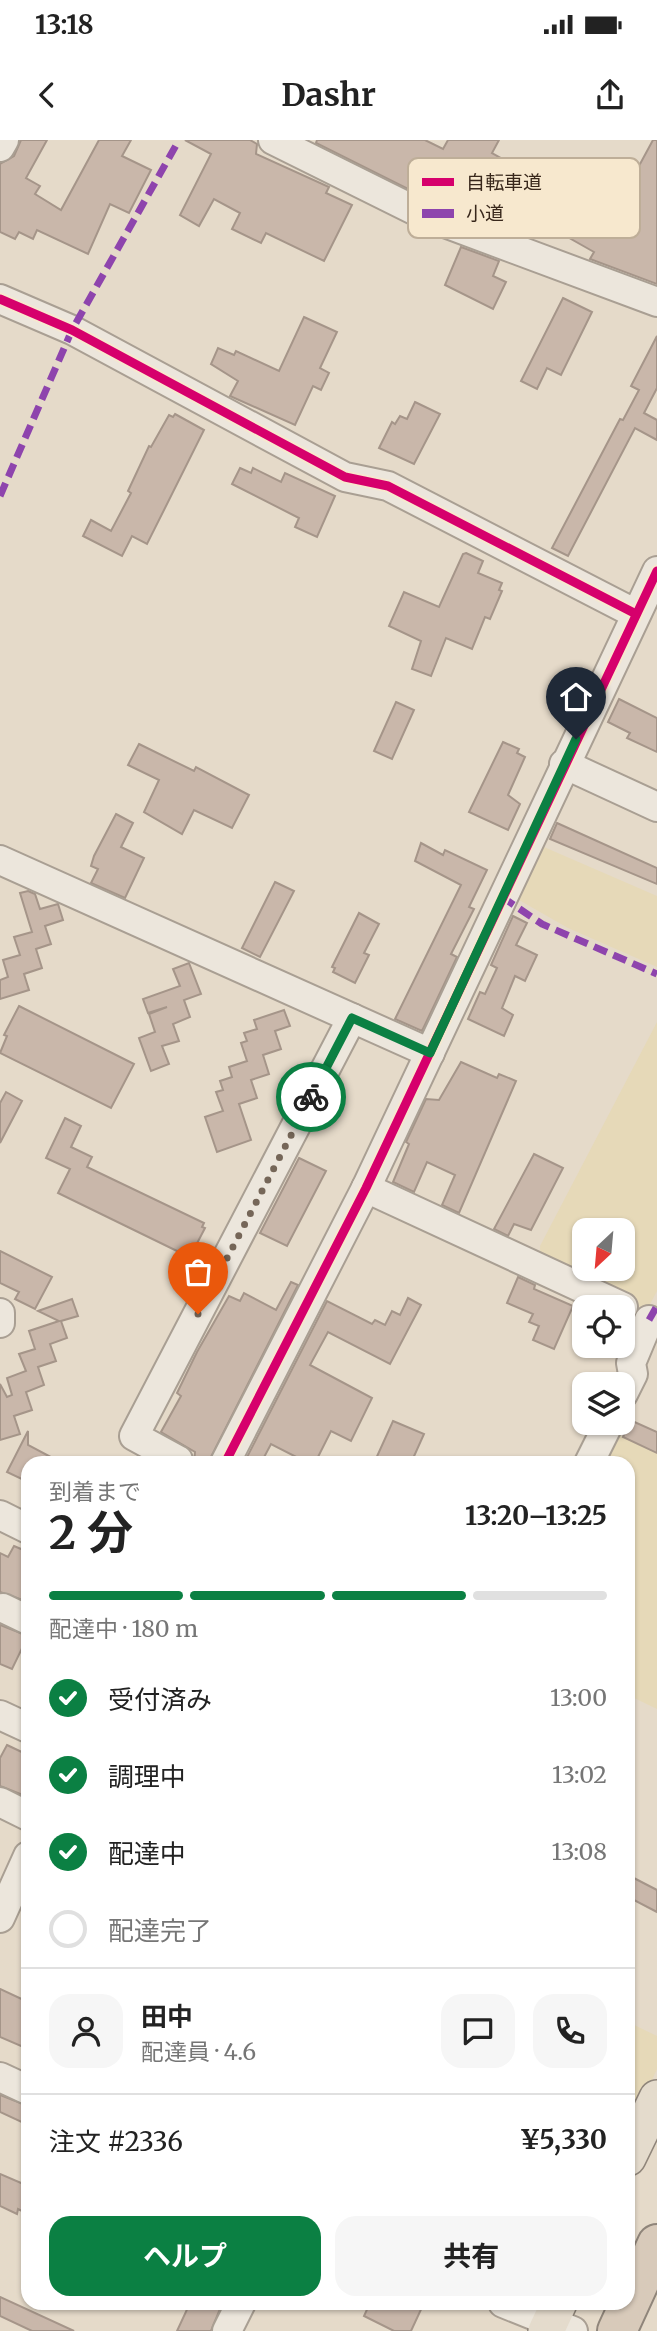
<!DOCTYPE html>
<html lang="ja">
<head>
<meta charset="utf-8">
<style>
	body { margin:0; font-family:Merriweather,"Noto Sans JP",serif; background:#f6f6f6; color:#222; height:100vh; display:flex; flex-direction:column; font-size:26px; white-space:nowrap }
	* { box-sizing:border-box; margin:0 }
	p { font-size:23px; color:#767676 }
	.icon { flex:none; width:38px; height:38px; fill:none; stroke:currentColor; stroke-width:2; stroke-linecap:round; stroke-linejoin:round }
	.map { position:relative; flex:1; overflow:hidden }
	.side { position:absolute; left:21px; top:1316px; width:614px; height:854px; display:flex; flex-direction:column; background:#fff; border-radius:21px; box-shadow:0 2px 5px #0004 }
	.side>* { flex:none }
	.needle { width:46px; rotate:206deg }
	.buttons { position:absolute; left:572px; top:1078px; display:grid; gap:14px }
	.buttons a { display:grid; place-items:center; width:63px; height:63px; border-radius:14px; background:#fff; box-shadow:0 2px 5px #0004; font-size:35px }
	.pin { position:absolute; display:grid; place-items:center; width:60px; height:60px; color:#fff; margin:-72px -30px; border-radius:50% 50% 50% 0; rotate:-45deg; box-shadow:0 0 7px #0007 }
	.pin .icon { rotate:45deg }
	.courier { position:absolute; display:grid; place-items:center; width:70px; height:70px; margin:-35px; border:5px solid #0b8043; border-radius:50%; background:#fff; color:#222; box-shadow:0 2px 9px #0007 }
	.overview em { font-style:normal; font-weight:700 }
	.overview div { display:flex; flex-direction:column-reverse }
	.overview { display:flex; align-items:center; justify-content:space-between; height:119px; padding:0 28px }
	h1 { font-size:46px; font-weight:700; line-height:52px }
	.bar { display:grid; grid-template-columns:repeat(4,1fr); gap:10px 7px; align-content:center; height:84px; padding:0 28px }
	.bar i { height:9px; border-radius:5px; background:#e0e0e0 }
	.bar .selected { background:#0b8043 }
	.bar p { grid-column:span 4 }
	.line { display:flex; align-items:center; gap:18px; padding:0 28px; border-top:2px solid #e0e0e0 }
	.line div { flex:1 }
	.round { display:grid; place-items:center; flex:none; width:74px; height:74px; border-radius:21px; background:#f6f6f6 }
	ol { padding:0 28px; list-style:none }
	li { display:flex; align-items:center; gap:21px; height:77px }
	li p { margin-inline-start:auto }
	li .icon { padding:7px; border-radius:50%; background:#0b8043; color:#fff; stroke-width:4 }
	li:last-child { color:#767676 }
	li i { width:38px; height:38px; border:4px solid #e0e0e0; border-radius:50% }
	.primary-button { display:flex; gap:14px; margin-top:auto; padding:14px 28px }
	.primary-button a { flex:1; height:80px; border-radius:21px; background:#0b8043; color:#fff; font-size:28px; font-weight:700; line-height:80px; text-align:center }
	.primary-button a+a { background:#f6f6f6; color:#222 }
	.status { display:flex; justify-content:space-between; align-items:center; height:49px; padding:0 35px; background:#fff; direction:ltr }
	.status svg { height:19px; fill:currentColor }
	header { display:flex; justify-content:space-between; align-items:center; height:91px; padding:0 28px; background:#fff; font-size:32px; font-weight:700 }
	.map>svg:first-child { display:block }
	.farmland { fill:#e6d9b8; fill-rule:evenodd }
	.building { fill:#c9b7aa; stroke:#a59589; stroke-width:2 }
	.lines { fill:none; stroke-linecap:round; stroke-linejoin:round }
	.minor-casing { stroke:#a99f93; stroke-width:32 }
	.major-casing { stroke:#8f857a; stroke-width:38 }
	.highway-casing { stroke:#8f857a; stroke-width:42 }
	.minor { stroke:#ece6dc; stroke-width:28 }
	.major { stroke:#e4dbcc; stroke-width:35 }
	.highway { stroke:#d8caba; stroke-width:38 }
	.quiet { stroke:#8e44ad; stroke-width:7; stroke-dasharray:14 7; stroke-linecap:butt }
	.cycleway-casing { stroke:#f7e8ce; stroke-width:13 }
	.cycleway { stroke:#d6006c; stroke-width:9 }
	.done { stroke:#756658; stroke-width:7; stroke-dasharray:0 12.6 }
	.route { stroke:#0b8043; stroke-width:9 }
	.key { fill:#f7e8ce; stroke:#beae98; stroke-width:2 }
	.key-label { font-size:19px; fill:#38271b }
</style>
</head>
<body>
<div class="status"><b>13:18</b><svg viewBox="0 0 49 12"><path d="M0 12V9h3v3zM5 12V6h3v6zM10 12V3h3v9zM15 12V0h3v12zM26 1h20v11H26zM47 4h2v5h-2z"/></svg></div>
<header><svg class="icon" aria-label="back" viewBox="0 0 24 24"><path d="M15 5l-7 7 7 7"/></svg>Dashr<svg class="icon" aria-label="share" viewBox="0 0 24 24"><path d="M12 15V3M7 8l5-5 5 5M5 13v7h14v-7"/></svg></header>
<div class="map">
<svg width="657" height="2191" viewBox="0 0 657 2191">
	<rect width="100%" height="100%" fill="#e5dac9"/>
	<g class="farmland">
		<path d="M537 704 657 756V827L568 788 512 756Z"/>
		<path d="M657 882V1151L647 1170 541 1123 540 1106ZM584 1090H623V1129H584Z"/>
		<path d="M614 1293 657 1313V1569L628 1555V1323H599Z"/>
		<path d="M628 1882 657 1896V1929L628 1994Z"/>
	</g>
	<g class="building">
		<path d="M21 0H47L26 38 40 46 35 54 61 70 99 0H131L122 16 151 30 129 73 110 64 88 114 37 90 33 99 19 92 15 99 0 92V24L14 16Z"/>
		<path d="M185 0H250L257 4 256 14 329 47 326 53 352 65 324 121 266 93 261 103 232 89 240 73 214 59 199 86 180 75 211 14Z"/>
		<path d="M317 0H425L443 9 448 0H499L492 13 515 26 495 70 500 72 494 84 473 76 477 67 451 53 448 58 420 45 416 53 316 3Z"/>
		<path d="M653 0H657V144L590 119 594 112 543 83 549 72 544 69 550 58 522 44 529 29 613 74Z"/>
		<path d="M461 107 499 121 493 136 506 142 493 169 445 145Z"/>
		<path d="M563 158 592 172 561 235 547 228 537 249 521 241Z"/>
		<path d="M304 177 337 192 320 228 329 233 321 250 313 246 295 285 230 256 238 241 211 224 218 208 234 215 236 211 279 231Z"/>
		<path d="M657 196V248L644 273 657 280V300L635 288 568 416 552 408 620 279 623 280 639 250 631 246Z"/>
		<path d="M415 262 440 274 414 324 379 308 392 282 395 284 400 276 407 279Z"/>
		<path d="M175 274 204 290 147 404 132 396 122 416 83 396 91 380 111 391 131 353 128 351 149 306 151 307 169 275 173 277Z"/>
		<path d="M240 328 251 333 253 328 281 342 285 333 335 356 317 397 295 387 299 378 232 344Z"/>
		<path d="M466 413 483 421 478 433 502 443 499 450 502 451 490 479 485 477 472 509 446 498 431 536 412 529 421 501 389 486 404 452 439 467 463 414Z"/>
		<path d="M619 559 657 578V612L627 598 630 593 608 582Z"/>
		<path d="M396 562 414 570 392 619 374 611Z"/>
		<path d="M503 602 519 609 517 613 525 617 508 655 520 664 508 690 469 672Z"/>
		<path d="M139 604 194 631 196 627 249 655 232 688 194 670 182 694 144 672 159 640 128 625Z"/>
		<path d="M116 674 133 683 121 707 144 718 125 758 91 743 98 729 91 726 94 716Z"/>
		<path d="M557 683 657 728V744L550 699Z"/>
		<path d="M421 703 443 715 445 710 487 730 469 767 474 769 451 814 457 817 422 891 395 879 461 745 415 721Z"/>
		<path d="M275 742 294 751 260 817 242 808Z"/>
		<path d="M28 751 35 754 40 769 58 764 63 780 45 786 51 804 36 809 42 828 24 834 29 850 0 859V840L8 837 3 820 20 815 14 797 32 792 20 753Z"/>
		<path d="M359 773 379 784 364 813 369 815 355 843 333 832 335 828 332 827Z"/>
		<path d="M513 776 527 783 516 805 537 815 525 841 515 836 502 868 513 875 504 896 468 879 480 852 485 854 497 828 491 825Z"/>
		<path d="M189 823 201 854 184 860 190 877 173 884 179 901 162 906 169 924 151 931 139 898 155 892 149 874 167 867 148 873 143 859 180 846 173 829Z"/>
		<path d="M19 866 134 924 111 968 0 913 7 896 4 895Z"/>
		<path d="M284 870 290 886 275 891 281 909 263 915 269 934 251 940 257 958 239 964 251 1000 217 1012 205 977 223 971 216 952 223 950 220 941 232 937 229 927 247 921 241 903 247 901 244 893 257 889 254 880Z"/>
		<path d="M461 922 497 938 499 934 516 941 459 1073 442 1065 455 1035 427 1022 414 1052 393 1042 409 1004 406 1002 426 959 439 960Z"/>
		<path d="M6 952 22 961 0 1003V963Z"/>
		<path d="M65 978 81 986 71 1007 92 1017 87 1027 204 1083 202 1087 205 1088 193 1111 188 1109 185 1114 177 1111 58 1053 70 1029 46 1018Z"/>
		<path d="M534 1014 563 1028 531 1090 514 1084 508 1096 494 1089Z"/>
		<path d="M299 1018 326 1031 287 1106 260 1093Z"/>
		<path d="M0 1111 52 1137 35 1169 15 1159 19 1152 0 1143Z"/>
		<path d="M518 1137 535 1145 534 1149 573 1166 554 1209 533 1200 539 1186 529 1182 533 1174 507 1163Z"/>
		<path d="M291 1142 298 1145 208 1323H194L195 1312 161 1292 181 1256 177 1253 197 1212 229 1156 240 1161 244 1153 276 1170Z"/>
		<path d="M408 1158 421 1165 390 1224 328 1192 310 1225 372 1258 351 1301 331 1291 315 1323H308L271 1304 261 1323H244L327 1161 372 1184 375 1180 385 1185 392 1171 400 1175Z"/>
		<path d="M72 1159 78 1176 61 1181 67 1198 50 1204 56 1221 38 1227 44 1245 26 1252 32 1270 14 1276 20 1294 0 1300V1244L7 1257 12 1255 7 1238 26 1231 19 1214 35 1209 29 1191 59 1181 38 1171Z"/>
		<path d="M630 1280 657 1292V1313L623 1297Z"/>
		<path d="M393 1281 424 1294 411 1323H374Z"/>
		<path d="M28 1291V1305L62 1323H28V1342L7 1332Z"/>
		<path d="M14 1406 28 1412V1462L0 1452V1413L8 1417Z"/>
		<path d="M0 1485 28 1496 12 1529 0 1524Z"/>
		<path d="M7 1605 28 1615V1657L0 1646V1618Z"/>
		<path d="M628 1735 657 1750V1772L628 1757Z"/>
		<path d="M0 1849 28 1862V1909L0 1897Z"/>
		<path d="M0 1955 28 1966V1985L0 1972Z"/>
		<path d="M0 2034 28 2046V2061L24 2072 18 2069 17 2074 0 2066Z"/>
		<path d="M0 2157 74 2191H32L0 2176Z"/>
		<path d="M190 2163H208L220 2169 211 2191H177Z"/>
		<path d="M370 2163H424L411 2191H394L364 2176Z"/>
	</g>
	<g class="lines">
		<defs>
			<g id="minor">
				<path d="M273 0 426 76 657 162"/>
				<path d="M0 7 4 0"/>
				<path d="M0 159 72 190 345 337 388 346 636 474"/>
				<path d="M564 624 657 667"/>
				<path d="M0 720 430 913"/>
				<path d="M366 1048 623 1167"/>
				<path d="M0 1173V1183"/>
				<path d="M623 1254 633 1234 631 1223 649 1180"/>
				<path d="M176 1323 178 1320 134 1296 352 878"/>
				<path d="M225 1323 366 1048 657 431"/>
				<path d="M589 1323 609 1283"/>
				<path d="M0 1375 28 1389"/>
				<path d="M3 1468 28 1480"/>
				<path d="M0 1575 28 1588"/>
				<path d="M0 1662 28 1676"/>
				<path d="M0 1778 28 1716"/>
				<path d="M0 1937 28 1950"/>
				<path d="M503 2163 573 2191"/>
				<path d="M227 2191 241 2163"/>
			</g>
			<g id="major">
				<path d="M628 2018 657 1958"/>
				<path d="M546 2191 559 2163"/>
			</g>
			<path id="highway" d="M617 2191 657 2104"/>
		</defs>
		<use href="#minor" class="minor-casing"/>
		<use href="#major" class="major-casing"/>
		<use href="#highway" class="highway-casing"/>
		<use href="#minor" class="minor"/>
		<use href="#major" class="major"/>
		<use href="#highway" class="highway"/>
		<g class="quiet">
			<path d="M0 356 72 190 179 0"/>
			<path d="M502 757 542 784 657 834"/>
			<path d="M649 1180 657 1166"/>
		</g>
		<defs>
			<g id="cycleway">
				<path d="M0 159 72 190 345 337 388 346 636 474"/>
				<path d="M225 1323 366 1048 657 431"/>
			</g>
		</defs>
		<use href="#cycleway" class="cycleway-casing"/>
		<use href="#cycleway" class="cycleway"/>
	</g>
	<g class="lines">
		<path class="done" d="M198 1174 311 957"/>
		<path class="route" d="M311 957 352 878 430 913 576 599"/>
	</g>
	<rect x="408" y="18" width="232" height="80" rx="10" class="key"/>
	<rect x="422" y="38" width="32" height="8" fill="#d6006c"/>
	<rect x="422" y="69" width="32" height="9" fill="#8e44ad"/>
	<g class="key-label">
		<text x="466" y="49">自転車道</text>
		<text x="466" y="80">小道</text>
	</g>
</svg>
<div class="buttons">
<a><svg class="needle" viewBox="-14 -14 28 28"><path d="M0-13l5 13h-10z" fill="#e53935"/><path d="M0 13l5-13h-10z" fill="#767676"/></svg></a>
<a><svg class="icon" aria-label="locate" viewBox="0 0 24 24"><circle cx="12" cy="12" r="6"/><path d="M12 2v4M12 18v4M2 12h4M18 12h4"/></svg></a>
<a><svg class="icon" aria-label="layers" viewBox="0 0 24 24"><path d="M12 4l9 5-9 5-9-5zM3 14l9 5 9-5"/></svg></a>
</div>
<div class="pin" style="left:198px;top:1174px;background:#ea580c"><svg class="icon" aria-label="bag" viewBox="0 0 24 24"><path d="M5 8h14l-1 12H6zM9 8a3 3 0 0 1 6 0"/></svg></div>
<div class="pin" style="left:576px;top:599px;background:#1f2937"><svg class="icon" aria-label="home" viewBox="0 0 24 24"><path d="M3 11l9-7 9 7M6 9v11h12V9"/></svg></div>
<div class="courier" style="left:311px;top:957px"><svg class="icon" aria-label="bike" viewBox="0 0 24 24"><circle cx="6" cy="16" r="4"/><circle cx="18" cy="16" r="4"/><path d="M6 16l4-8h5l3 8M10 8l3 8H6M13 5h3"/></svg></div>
<section class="side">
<div class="overview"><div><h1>2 分</h1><p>到着まで</p></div><em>13:20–13:25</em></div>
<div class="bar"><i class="selected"></i><i class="selected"></i><i class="selected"></i><i></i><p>配達中 · 180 m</p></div>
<ol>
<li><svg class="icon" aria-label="check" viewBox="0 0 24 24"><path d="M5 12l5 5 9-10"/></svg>受付済み<p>13:00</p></li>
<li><svg class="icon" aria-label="check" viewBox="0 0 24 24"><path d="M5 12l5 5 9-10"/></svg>調理中<p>13:02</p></li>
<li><svg class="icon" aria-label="check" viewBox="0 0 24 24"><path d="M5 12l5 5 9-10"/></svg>配達中<p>13:08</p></li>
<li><i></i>配達完了</li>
</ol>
<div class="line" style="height:126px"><a class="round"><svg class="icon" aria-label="person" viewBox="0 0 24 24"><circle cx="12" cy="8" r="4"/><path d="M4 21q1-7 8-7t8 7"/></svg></a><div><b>田中</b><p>配達員 · 4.6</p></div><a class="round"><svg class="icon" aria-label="chat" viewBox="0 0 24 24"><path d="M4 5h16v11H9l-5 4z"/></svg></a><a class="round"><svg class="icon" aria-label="phone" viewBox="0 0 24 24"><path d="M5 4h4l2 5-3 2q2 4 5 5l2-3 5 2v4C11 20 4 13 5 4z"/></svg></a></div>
<div class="line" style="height:91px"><div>注文 #2336</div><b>¥5,330</b></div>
<div class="primary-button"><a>ヘルプ</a><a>共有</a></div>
</section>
</div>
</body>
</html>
